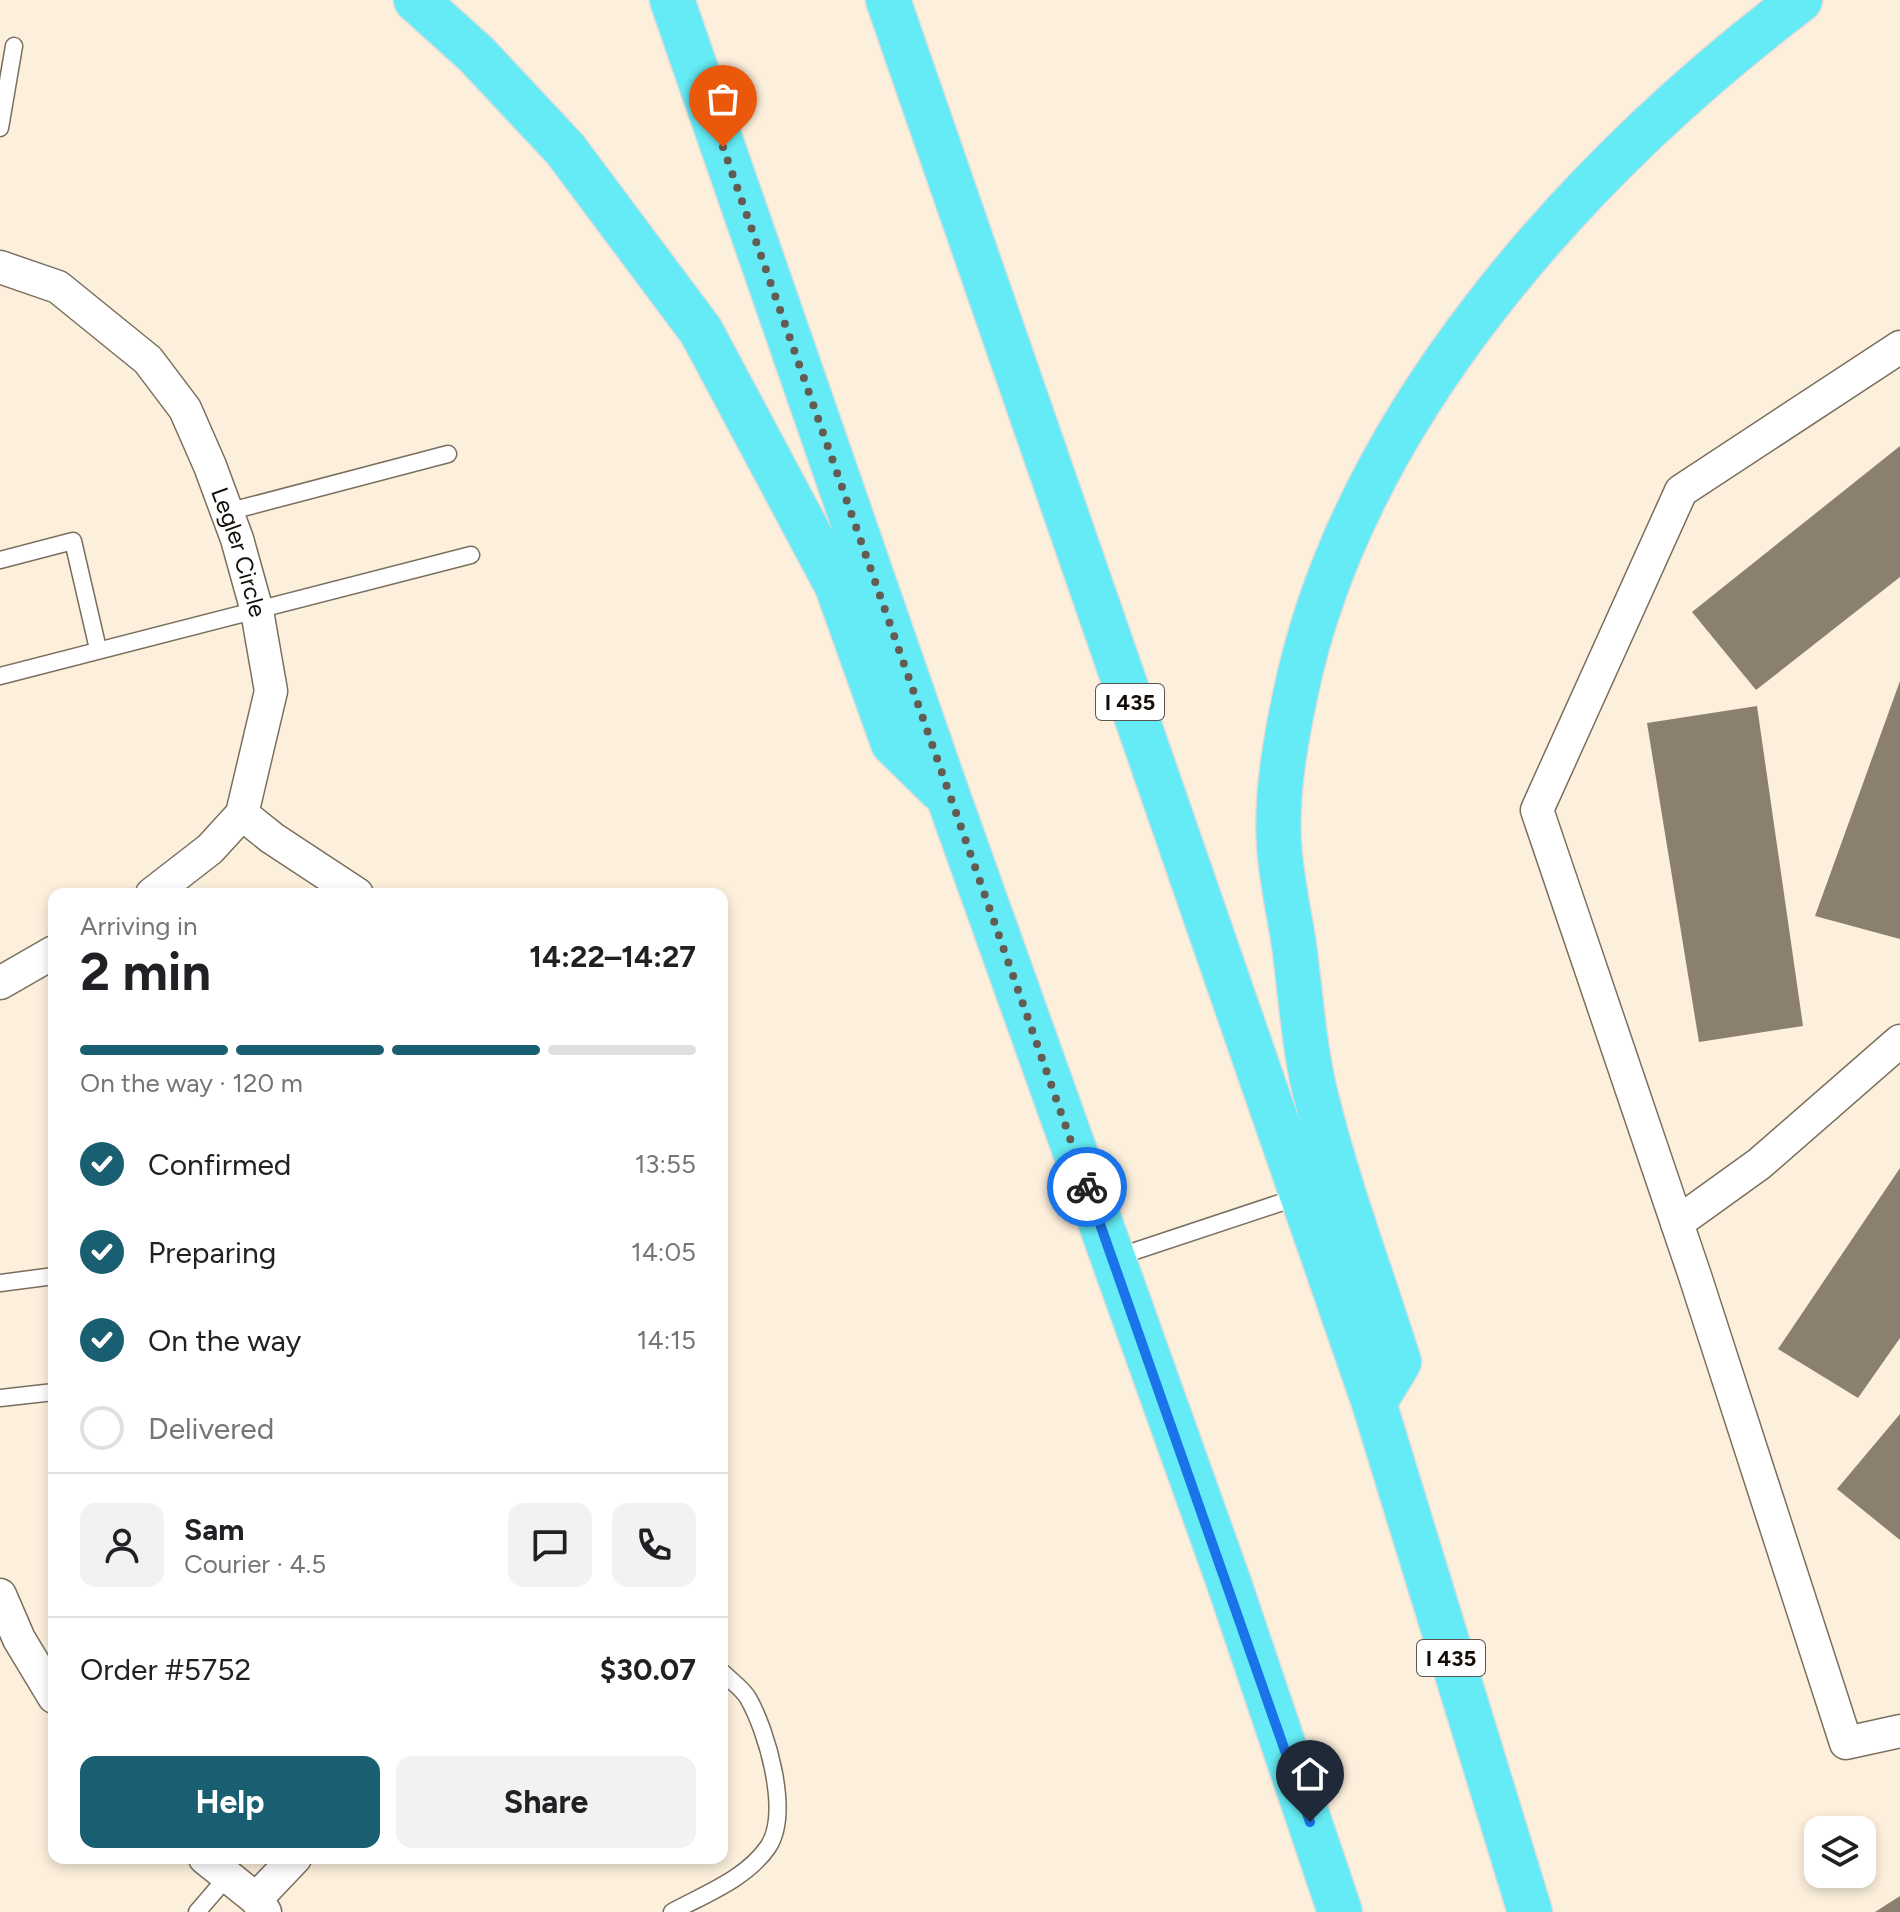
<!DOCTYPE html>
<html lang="en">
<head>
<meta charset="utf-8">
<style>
	body { margin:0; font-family:Figtree,sans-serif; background:#f2f2f2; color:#202124; height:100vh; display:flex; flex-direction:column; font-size:30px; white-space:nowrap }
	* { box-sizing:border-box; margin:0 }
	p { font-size:26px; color:#757577 }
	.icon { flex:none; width:44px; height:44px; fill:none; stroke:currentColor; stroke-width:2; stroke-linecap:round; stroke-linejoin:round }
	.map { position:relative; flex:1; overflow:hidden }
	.panel { position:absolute; left:48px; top:888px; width:680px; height:976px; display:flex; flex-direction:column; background:#fff; border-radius:16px; box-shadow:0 4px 12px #0003 }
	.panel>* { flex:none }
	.fabs { position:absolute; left:1804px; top:1816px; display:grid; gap:16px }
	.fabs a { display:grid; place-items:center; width:72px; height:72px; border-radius:16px; background:#fff; box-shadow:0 4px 12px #0003; font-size:40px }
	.pin { position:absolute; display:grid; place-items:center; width:68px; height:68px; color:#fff; margin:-82px -34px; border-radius:50% 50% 50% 0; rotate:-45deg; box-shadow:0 0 8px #0007 }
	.pin .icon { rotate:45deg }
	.courier { position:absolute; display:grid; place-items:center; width:80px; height:80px; margin:-40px; border:6px solid #1a73e8; border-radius:50%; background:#fff; color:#222; box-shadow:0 2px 10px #0007 }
	.head em { font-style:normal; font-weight:700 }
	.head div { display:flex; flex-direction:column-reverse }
	.head { display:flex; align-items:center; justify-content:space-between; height:136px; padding:0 32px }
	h1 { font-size:52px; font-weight:700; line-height:60px }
	.bar { display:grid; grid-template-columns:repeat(4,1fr); gap:12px 8px; align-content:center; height:96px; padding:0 32px }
	.bar i { height:10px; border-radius:6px; background:#e0e0e0 }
	.bar .selected { background:#1a5f71 }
	.bar p { grid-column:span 4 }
	.line { display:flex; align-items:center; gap:20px; padding:0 32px; border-top:2px solid #e0e0e0 }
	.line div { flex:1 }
	.round { display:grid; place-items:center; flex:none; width:84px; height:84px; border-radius:16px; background:#f2f2f2 }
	ol { padding:0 32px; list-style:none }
	li { display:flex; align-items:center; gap:24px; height:88px }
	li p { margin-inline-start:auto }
	li .icon { padding:8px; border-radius:50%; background:#1a5f71; color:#fff; stroke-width:4 }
	li:last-child { color:#757577 }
	li i { width:44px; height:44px; border:4px solid #e0e0e0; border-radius:50% }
	.action { display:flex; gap:16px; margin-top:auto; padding:16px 32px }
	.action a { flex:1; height:92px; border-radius:16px; background:#1a5f71; color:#fff; font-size:32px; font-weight:700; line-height:92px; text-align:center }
	.action a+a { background:#f2f2f2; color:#202124 }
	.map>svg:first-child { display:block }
	.building { fill:#8b806f }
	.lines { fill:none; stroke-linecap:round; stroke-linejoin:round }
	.service-casing { stroke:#7a6f5e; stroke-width:19 }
	.minor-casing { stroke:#7a6f5e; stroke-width:35 }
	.motorway-casing { stroke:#dedddc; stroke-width:47 }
	.service { stroke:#fff; stroke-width:16 }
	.minor { stroke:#fff; stroke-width:32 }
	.motorway { stroke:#64ebf5; stroke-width:44 }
	.done { stroke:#645c52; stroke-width:8; stroke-dasharray:0 14.4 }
	.route { stroke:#1a73e8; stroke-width:10 }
	.labels { text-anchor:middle; stroke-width:6; stroke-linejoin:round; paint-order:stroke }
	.shield { fill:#fff; stroke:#595651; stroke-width:2 }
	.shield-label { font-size:22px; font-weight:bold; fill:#120d07 }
	.street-label { font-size:24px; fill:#120d07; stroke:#fff }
</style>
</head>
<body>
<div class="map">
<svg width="1900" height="1912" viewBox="0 0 1900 1912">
	<rect width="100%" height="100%" fill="#fcefdc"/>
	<g class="building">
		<path d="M1900 446V577L1756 690 1692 612Z"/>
		<path d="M1900 681V939L1815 916Z"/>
		<path d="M1757 706 1803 1026 1699 1042 1647 723Z"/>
		<path d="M1900 1168V1338L1858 1398 1778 1349Z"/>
		<path d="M1900 1414V1540L1837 1489Z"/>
		<path d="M1900 1896V1912H1875Z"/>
	</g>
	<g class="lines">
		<defs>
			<g id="service">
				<path d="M0 128 14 46"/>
				<path d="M227 512 448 454"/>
				<path d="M0 560 73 541 98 649"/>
				<path d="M0 676 471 555"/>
				<path d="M1114 1258 1301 1196"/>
				<path d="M0 1283 54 1276"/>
				<path d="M0 1398 54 1392"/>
				<path d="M197 1912 228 1876"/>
				<path d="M672 1912C705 1894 746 1879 768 1847 791 1813 767 1731 748 1698 742 1688 730 1680 722 1672"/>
			</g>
			<g id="minor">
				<path id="s1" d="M0 267 58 287 148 360 185 409 210 466 237 539 257 611 271 691 242 814 210 849 152 894"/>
				<path d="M1900 347 1681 491 1537 810 1695 1276 1846 1743 1900 1731"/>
				<path d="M242 814 272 838 357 894"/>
				<path d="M0 983 54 952"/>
				<path d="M1677 1223 1759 1164 1900 1041"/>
				<path d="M0 1595 19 1639 54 1697"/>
				<path d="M205 1858 256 1899 265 1912"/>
				<path d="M256 1899 295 1858"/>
			</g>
			<g id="motorway">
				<path d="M416 0 476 54 565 149 701 331 837 586 893 743 941 790"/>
				<path d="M672 0 948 796 1229 1583 1340 1912"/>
				<path d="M888 0 1374 1403 1530 1912"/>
				<path d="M1374 1403 1399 1362C1372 1276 1339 1189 1317 1100 1304 1051 1301 996 1294 945 1289 912 1281 878 1279 844 1276 795 1285 744 1295 696 1352 417 1579 168 1800 0"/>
			</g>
		</defs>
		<use href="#service" class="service-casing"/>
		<use href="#minor" class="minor-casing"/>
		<use href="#motorway" class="motorway-casing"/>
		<use href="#service" class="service"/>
		<use href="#minor" class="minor"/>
		<use href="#motorway" class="motorway"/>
	</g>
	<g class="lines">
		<path class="done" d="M723 147 1087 1187"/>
		<path class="route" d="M1087 1187 1310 1822"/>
	</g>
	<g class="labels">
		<g class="shield">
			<rect x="1096" y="684" width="68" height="36" rx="6"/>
			<rect x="1417" y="1640" width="68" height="36" rx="6"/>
		</g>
		<g class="shield-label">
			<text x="1130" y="710">I 435</text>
			<text x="1451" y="1666">I 435</text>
		</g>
		<g class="street-label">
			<text dy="8" stroke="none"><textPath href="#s1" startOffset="392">Legler Circle</textPath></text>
		</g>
	</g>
</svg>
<div class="fabs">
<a><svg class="icon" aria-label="layers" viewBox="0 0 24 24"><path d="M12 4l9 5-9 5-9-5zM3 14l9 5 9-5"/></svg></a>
</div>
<div class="pin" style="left:723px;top:147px;background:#ea580c"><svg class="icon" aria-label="bag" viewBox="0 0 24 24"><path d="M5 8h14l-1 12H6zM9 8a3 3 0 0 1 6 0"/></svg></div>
<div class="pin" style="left:1310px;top:1822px;background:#1f2937"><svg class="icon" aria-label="home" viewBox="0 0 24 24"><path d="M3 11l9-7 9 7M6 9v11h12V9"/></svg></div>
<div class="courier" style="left:1087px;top:1187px"><svg class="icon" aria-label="bike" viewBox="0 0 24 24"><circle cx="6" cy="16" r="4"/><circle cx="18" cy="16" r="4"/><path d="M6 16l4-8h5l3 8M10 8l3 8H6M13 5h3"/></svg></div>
<section class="panel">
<div class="head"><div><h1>2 min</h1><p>Arriving in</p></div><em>14:22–14:27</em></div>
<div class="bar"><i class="selected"></i><i class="selected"></i><i class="selected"></i><i></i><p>On the way · 120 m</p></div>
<ol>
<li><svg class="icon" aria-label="check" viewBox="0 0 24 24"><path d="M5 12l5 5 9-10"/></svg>Confirmed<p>13:55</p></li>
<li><svg class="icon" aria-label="check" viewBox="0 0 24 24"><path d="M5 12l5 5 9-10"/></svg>Preparing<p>14:05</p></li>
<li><svg class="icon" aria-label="check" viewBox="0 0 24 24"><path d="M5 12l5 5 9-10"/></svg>On the way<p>14:15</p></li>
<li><i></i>Delivered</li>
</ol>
<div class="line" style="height:144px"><a class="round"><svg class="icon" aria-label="person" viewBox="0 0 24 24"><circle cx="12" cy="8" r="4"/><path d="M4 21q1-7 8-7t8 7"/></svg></a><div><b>Sam</b><p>Courier · 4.5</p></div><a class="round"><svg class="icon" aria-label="chat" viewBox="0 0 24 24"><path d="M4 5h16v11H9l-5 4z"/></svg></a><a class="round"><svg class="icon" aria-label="phone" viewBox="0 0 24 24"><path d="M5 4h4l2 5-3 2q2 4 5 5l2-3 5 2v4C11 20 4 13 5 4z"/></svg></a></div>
<div class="line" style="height:104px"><div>Order #5752</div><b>$30.07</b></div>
<div class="action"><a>Help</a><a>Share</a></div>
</section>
</div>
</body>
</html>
